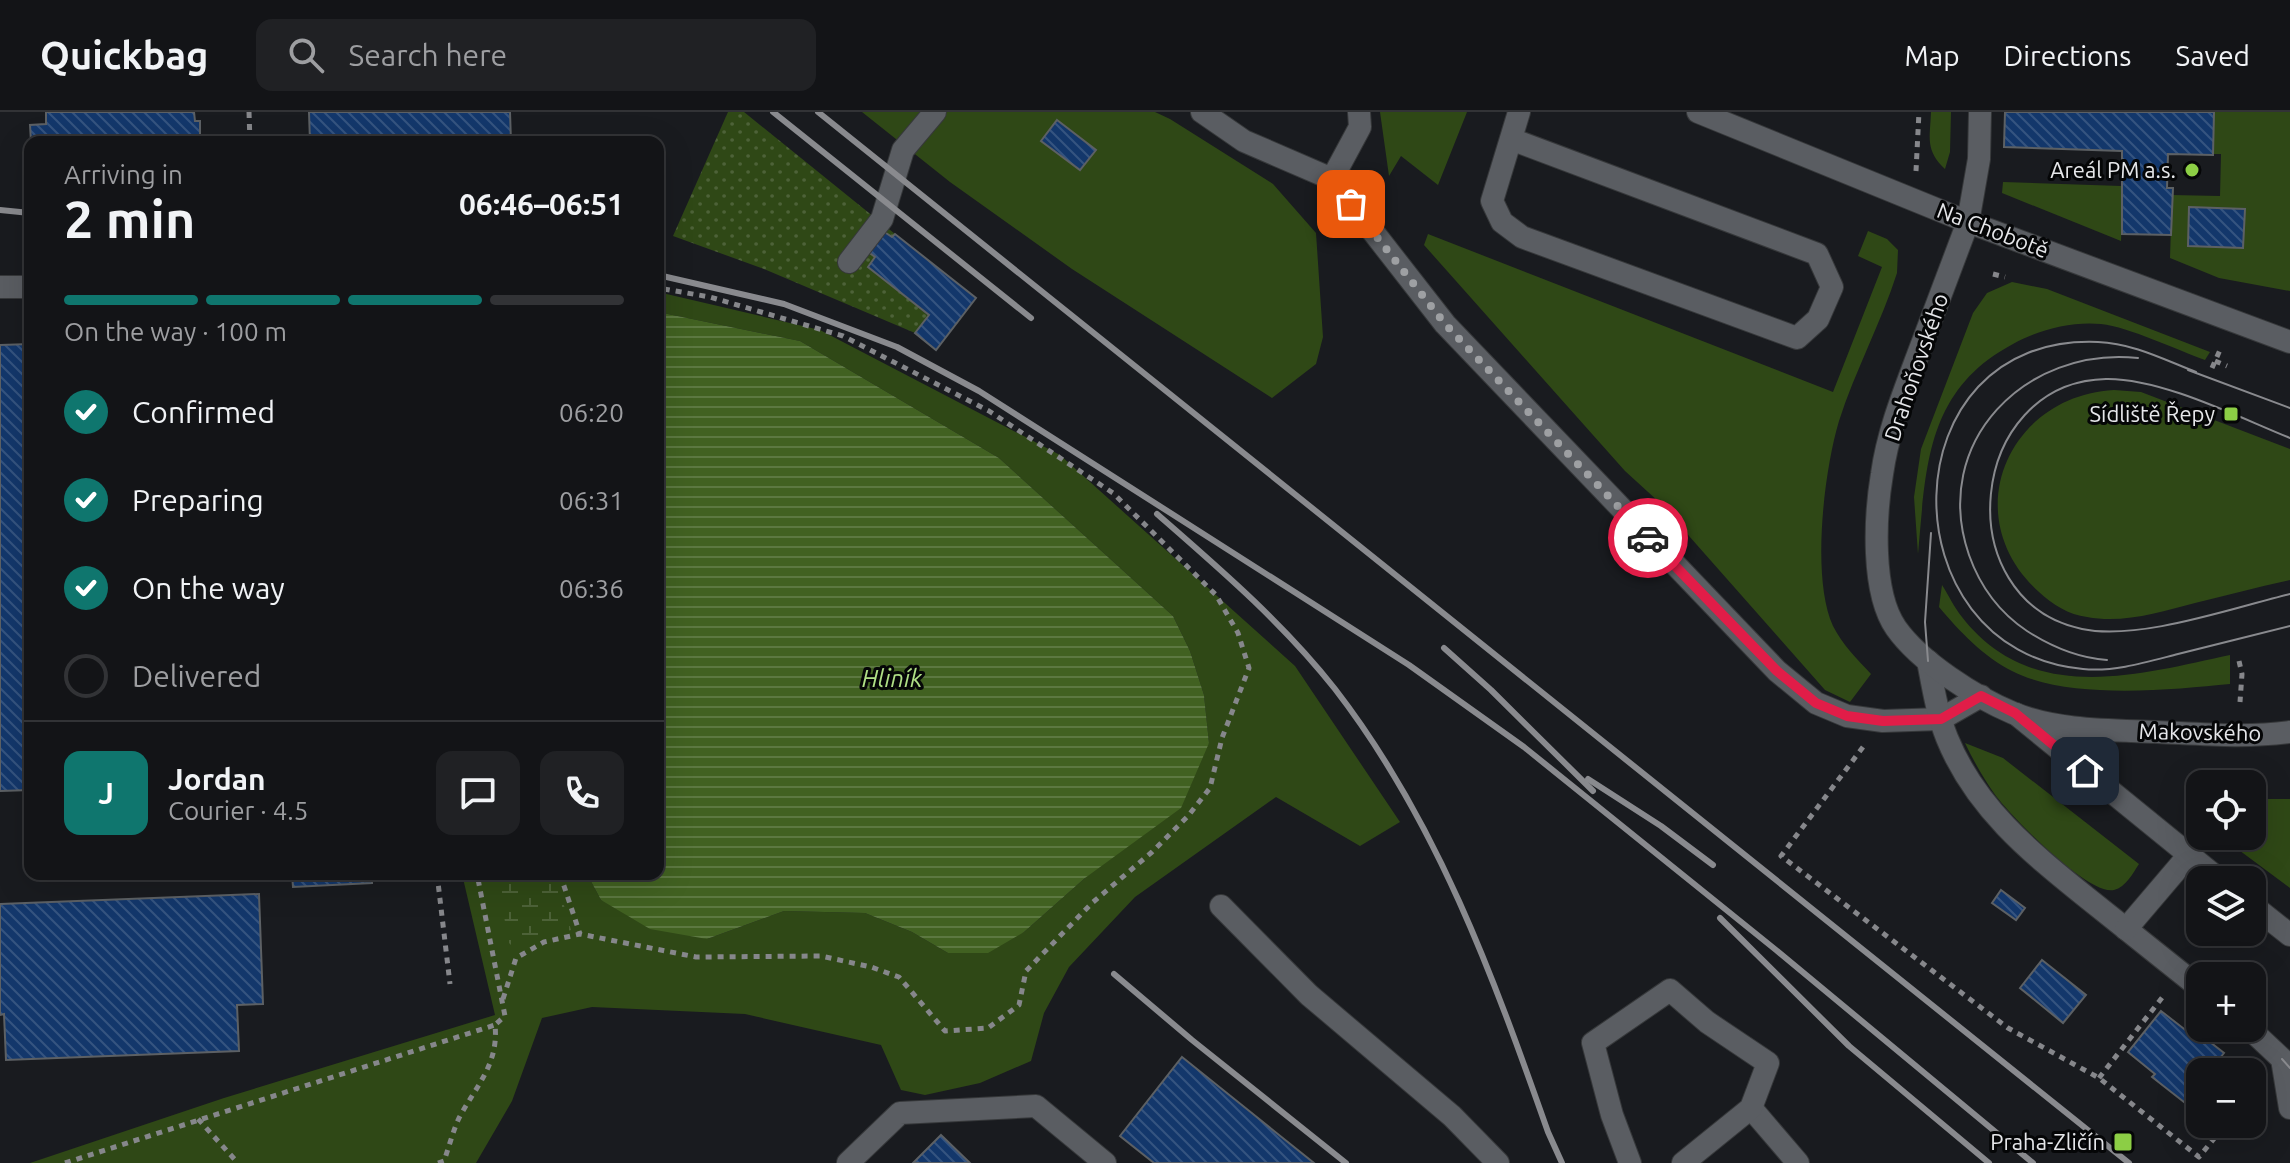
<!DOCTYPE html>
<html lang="en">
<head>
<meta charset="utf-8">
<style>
	body { margin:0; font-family:Ubuntu,sans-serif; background:#202124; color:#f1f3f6; height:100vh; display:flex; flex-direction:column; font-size:30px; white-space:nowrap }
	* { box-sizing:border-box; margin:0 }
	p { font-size:26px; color:#9d9ea1 }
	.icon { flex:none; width:44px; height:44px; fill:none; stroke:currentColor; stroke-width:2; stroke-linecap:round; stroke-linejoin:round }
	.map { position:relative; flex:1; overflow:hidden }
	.side { position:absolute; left:24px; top:24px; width:640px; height:744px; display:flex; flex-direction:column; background:#131417; border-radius:16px; box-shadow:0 8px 32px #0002,0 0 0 2px #323336 }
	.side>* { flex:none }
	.fabs { position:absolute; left:2186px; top:658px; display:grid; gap:16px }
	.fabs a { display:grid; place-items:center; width:80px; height:80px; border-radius:16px; background:#131417; box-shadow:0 8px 32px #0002,0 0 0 2px #323336; font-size:40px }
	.pin { position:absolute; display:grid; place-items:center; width:68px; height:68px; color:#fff; margin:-34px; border-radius:16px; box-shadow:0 4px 12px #0006 }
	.courier { position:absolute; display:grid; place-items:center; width:80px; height:80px; margin:-40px; border:6px solid #e11d48; border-radius:50%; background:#fff; color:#222; box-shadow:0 2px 10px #0007 }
	.overview em { font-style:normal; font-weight:700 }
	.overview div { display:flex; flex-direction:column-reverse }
	.overview { display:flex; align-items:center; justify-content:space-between; height:136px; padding:0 40px }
	h1 { font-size:52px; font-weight:700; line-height:60px }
	.bar { display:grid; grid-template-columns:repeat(4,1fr); gap:12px 8px; align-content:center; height:96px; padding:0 40px }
	.bar i { height:10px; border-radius:6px; background:#323336 }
	.bar .selected { background:#0f766e }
	.bar p { grid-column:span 4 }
	.line { display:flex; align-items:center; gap:20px; padding:0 40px; border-top:2px solid #323336 }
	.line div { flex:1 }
	.round { display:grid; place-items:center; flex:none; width:84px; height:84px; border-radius:16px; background:#202124 }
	ol { padding:0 40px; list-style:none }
	li { display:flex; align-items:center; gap:24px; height:88px }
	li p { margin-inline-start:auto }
	li .icon { padding:8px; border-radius:50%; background:#0f766e; color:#fff; stroke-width:4 }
	li:last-child { color:#9d9ea1 }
	li i { width:44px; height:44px; border:4px solid #323336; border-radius:50% }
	header { display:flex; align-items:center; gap:48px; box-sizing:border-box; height:112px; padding:0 40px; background:#131417; border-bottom:2px solid #323336 }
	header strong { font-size:38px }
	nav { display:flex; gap:44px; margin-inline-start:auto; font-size:28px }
	.search { width:560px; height:72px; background:#202124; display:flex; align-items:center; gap:20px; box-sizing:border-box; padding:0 28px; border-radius:16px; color:#9d9ea1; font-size:30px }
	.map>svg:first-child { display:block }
	.grass { fill:#2f4816; fill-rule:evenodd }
	.wetland { fill:url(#wetland-marsh) }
	.garden { fill:url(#garden-dots) }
	.water { fill:url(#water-rules) }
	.building { fill:url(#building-back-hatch); stroke:#5c6064; stroke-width:2 }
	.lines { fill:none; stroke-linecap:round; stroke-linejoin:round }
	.service-casing { stroke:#36383a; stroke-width:24 }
	.minor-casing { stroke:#36383a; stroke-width:24 }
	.tertiary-casing { stroke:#36383a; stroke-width:24 }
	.path { stroke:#86878b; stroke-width:5; stroke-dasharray:6 6; stroke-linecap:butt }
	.service { stroke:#5a5d62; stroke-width:22 }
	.minor { stroke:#5a5d62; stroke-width:22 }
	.tertiary { stroke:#5a5d62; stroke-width:22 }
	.tram { stroke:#898a8e; stroke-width:2 }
	.rail { stroke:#898a8e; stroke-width:6 }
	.done { stroke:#9ea0a3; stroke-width:8; stroke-dasharray:0 14.4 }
	.route { stroke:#e11d48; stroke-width:10 }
	.poi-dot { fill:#8cce45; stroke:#050607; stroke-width:3 }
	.labels { text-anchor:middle; stroke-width:6; stroke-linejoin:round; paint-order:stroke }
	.poi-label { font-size:22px; fill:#e6e7ea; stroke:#050607; text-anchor:end }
	.street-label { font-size:22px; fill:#e6e7ea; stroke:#050607 }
	.water-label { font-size:24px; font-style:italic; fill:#b0e086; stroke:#050607 }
</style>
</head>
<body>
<header>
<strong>Quickbag</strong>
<div class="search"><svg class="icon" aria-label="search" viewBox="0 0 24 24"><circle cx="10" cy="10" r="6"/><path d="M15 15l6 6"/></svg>Search here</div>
<nav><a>Map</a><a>Directions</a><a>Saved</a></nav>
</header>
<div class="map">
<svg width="2290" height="1051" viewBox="0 0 2290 1051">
	<defs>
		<pattern id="wetland-marsh" width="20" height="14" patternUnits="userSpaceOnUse" patternTransform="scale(2)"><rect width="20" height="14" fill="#2f4816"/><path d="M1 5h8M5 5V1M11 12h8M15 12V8" fill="none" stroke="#4d6238"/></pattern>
		<pattern id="garden-dots" width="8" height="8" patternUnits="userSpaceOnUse" patternTransform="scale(2)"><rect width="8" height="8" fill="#2f4816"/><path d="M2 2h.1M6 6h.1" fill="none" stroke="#4d6238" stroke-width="1.8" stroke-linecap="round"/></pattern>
		<pattern id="water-rules" width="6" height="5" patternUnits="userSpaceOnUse" patternTransform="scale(2)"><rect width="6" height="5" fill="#416121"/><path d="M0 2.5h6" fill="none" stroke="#5c7841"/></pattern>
		<pattern id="building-back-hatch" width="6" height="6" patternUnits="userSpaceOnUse" patternTransform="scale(2)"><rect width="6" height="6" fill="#13376b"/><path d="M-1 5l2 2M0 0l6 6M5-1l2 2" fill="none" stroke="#355480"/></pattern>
	</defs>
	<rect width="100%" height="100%" fill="#191b1f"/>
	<g class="grass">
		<path d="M862 0H1155L1170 7 1273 72 1316 121 1323 225 1316 252 1272 286 1072 157 950 70ZM1057 8 1095 37 1080 58 1041 29Z"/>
		<path d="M1380 0H1467L1438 73 1401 44 1389 64Z"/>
		<path d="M1931 0H1951L1950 40 1945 57C1925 38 1930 26 1931 0Z"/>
		<path d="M2214 0H2290V179L2219 166 2170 146 2172 83 2220 84 2221 42H2213Z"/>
		<path d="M2003 70 2121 74 2123 76 2121 129 2002 81Z"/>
		<path d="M1868 119 1887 127 1898 138 1897 161C1881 211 1855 259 1839 309 1824 359 1811 466 1833 514 1842 532 1857 547 1871 562L1850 590 1825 578 1659 390 1625 359 1424 133 1428 122 1833 280 1882 155 1858 144Z"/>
		<path d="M2012 170 2047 177 2210 240 2205 248C2177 238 2129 215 2101 212 2072 209 2038 218 2013 232 1926 278 1926 355 1918 442L1914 385 1921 337 1973 201 1987 181Z"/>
		<path d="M658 180 820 218 1060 343 1295 554 1400 710 1360 734 1276 685 1135 785 1069 855 1044 901 1031 949 980 971 925 983 901 978 881 933 745 902 592 895 542 906 512 989 476 1051H30L224 986 495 903 462 762H587L601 788 707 827 784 799 865 801 912 820 948 841 1024 820 1085 766 1209 631 1204 583 1190 539 1173 504 999 346 800 229 658 200Z"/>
		<path d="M2114 278 2141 280 2290 337V468C2258 475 2227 483 2195 491 2160 500 2123 512 2087 505 2069 503 2052 492 2039 480 1956 405 2007 284 2114 278Z"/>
		<path d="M1942 473C1949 484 1954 495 1962 505 2031 594 2137 563 2230 543V572C2169 578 2068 588 2012 559 1984 545 1959 519 1939 495Z"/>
		<path d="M1965 631 2003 646 2139 752C2133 761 2126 775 2114 778 2088 784 2012 705 1996 684 1984 667 1974 650 1965 631Z"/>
		<path d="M2252 687H2290V776L2220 724H2252Z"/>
	</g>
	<path class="wetland" d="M496 762H555L571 818 511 833 509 831Z"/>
	<path class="garden" d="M728 0H744L895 122 892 125 883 119 867 140 875 145 868 155 929 204 915 221 764 157 673 124Z"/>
	<path class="water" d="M658 200 800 229 999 346 1173 504 1190 539 1204 583 1209 631 1181 696 1085 766 1024 820 988 841H948L912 820 865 801 784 799 707 827 650 817 601 788 587 762H658Z"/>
	<g class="building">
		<path d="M46 0H194L195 9H200V30H31L30 13 46 12Z"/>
		<path d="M309 0H510L511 30H310Z"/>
		<path d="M2005 0H2214L2213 43 2168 42 2167 76H2173L2171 123 2122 122V39L2004 35Z"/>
		<path d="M1057 8 1096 38 1080 58 1041 29Z"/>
		<path d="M2189 95 2245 97 2243 136 2188 134Z"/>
		<path d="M883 119 892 125 895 122 976 186 936 238 915 221 929 203 868 155 875 145 867 139Z"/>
		<path d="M30 232V678L0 679V233Z"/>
		<path d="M292 762H372V771L293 775Z"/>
		<path d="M2001 778 2025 796 2016 808 1992 791Z"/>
		<path d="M259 782 263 892 237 893 239 939 6 948 4 902 0 903V792Z"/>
		<path d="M2042 848 2086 883 2063 911 2020 876Z"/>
		<path d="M2161 899 2188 920 2192 916 2224 941 2220 946 2237 960H2200V998L2187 988 2184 990 2152 965 2155 962 2128 940Z"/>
		<path d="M1182 945 1314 1051H1154L1120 1024Z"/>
		<path d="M941 1023 970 1051H913Z"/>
	</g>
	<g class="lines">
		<defs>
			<g id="service">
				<path d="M1202 0 1244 29 1332 67 1360 15 1359 0"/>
				<path d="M1511 27 1817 142 1832 175 1818 207 1797 226 1522 125 1502 110 1492 89 1519 0"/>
				<path d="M1332 67 1445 212 1777 559 1816 591 1847 604 1883 609 1941 607 1981 584"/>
				<path d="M1968 110 1979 47 1980 0"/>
				<path d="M849 150 882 107 903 38 935 0"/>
				<path d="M0 175H30"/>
				<path d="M1928 549C1933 575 1937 601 1947 626 1975 695 2029 739 2086 785 2124 815 2162 846 2200 876"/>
				<path d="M1221 794 1309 883 1452 1004 1498 1051"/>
				<path d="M2126 817 2189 743"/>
				<path d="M2249 916 2282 947 2290 996"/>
				<path d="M1751 996 1798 1051"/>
				<path d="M848 1051 900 1001 1036 994 1105 1051"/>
				<path d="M1630 1051 1612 1003 1593 931 1670 878 1707 910 1768 951 1751 996 1683 1051"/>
			</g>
			<g id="minor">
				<path d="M1698 0 1968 110"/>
				<path d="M2016 602 2220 768"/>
				<path d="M2252 793 2290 823"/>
			</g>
			<path id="tertiary" d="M2290 230 1968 110C1952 153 1935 197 1919 240 1904 280 1888 319 1882 362 1875 404 1871 480 1896 516 1920 550 1975 585 2013 601 2057 619 2110 618 2157 620 2201 622 2246 626 2290 620"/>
		</defs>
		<use href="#service" class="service-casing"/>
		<use href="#minor" class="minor-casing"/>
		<use href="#tertiary" class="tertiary-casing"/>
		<g class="path">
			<path d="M249 0 250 30"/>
			<path d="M1916 59 1919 0"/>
			<path d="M1993 162 2005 165"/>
			<path d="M2215 249 2227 254"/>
			<path d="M2212 256 2220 238"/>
			<path d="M2239 549 2242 562 2240 590"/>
			<path d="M1863 635 1781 744 2008 916 2099 966 2199 1045 2226 1012"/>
			<path d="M437 762 450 872"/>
			<path d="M560 762 580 822"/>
			<path d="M503 887 516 846 544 830 580 822 696 845 821 844 871 855 899 865 945 919 988 916 1019 893 1026 859 1092 791 1152 740 1188 704 1210 676 1222 626 1249 556 1238 521 1216 483 1113 381 989 299 843 224 710 185 658 176"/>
			<path d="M2099 966 2165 882"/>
			<path d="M198 1007 238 1051"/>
			<path d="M65 1051 495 913"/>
			<path d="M438 1051 444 1049C449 1035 453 1019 459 1006 476 974 499 952 495 913L505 904 477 762"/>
		</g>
		<use href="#service" class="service"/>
		<use href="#minor" class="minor"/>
		<use href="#tertiary" class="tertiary"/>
		<g class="tram">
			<path d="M2188 258 2290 296"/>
			<path d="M2196 260C2165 248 2132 231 2098 230 1886 221 1884 539 2083 557 2115 560 2147 550 2178 542 2215 533 2253 523 2290 514"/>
			<path d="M2290 326C2238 305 2161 266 2106 267 1967 270 1946 488 2082 517 2139 529 2232 496 2290 482"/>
			<path d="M2107 548C2078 546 2052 535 2027 519 2000 501 1980 474 1969 443 1930 330 2026 234 2138 246"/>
			<path d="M1928 549 1925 510 1931 421"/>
			<path d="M2282 947 2290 956"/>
		</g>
		<g class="rail">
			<path d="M773 0 1031 206"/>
			<path d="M818 0 2129 1051"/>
			<path d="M0 98 30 101"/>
			<path d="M658 163 784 192 897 235 979 279 1409 553 1524 635 1776 838 2033 1051"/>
			<path d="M1157 402C1220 457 1283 511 1335 577 1437 709 1493 864 1548 1020L1562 1051"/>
			<path d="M1444 536 1491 578 1593 679"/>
			<path d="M1588 667 1661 714 1713 753"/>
			<path d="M1720 806 1849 934 1989 1051"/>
			<path d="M1114 862 1192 928 1346 1051"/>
		</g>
	</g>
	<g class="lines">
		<path class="done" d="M1351 92 1445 212 1648 426"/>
		<path class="route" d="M1648 426 1777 559 1816 591 1847 604 1883 609 1941 607 1981 584 2015 601 2085 659"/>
	</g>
	<g class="poi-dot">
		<circle cx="2192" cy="58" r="8"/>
		<rect x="2223" y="294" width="16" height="16" rx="4"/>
		<rect x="2113" y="1020" width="20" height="20" rx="4"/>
	</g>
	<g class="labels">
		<g class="poi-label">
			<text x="2176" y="66">Areál PM a.s.</text>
			<text x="2215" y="310">Sídliště Řepy</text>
			<text x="2105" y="1038">Praha-Zličín</text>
		</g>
		<g class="street-label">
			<text transform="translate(1993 118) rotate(21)" y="8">Na Chobotě</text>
			<text transform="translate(1916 255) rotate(-71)" y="8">Drahoňovského</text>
			<text transform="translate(2200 620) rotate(1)" y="8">Makovského</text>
		</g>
		<g class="water-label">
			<text x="892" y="575">Hliník</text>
		</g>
	</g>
</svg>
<div class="fabs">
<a><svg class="icon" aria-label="locate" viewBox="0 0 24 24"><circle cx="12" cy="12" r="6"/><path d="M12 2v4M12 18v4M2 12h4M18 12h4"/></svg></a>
<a><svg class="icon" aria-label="layers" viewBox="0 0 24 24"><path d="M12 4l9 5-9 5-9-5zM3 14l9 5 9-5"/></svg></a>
<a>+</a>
<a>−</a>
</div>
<div class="pin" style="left:1351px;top:92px;background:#ea580c"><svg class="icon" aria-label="bag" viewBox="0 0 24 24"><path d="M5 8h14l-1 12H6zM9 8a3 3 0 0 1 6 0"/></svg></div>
<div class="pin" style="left:2085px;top:659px;background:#1f2937"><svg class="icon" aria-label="home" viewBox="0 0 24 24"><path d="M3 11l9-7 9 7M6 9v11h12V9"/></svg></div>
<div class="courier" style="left:1648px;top:426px"><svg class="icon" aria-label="car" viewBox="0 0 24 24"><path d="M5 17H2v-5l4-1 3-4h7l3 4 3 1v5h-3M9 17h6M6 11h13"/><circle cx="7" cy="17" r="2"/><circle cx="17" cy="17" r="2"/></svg></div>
<section class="side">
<div class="overview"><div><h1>2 min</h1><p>Arriving in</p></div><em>06:46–06:51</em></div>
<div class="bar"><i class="selected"></i><i class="selected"></i><i class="selected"></i><i></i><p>On the way · 100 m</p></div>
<ol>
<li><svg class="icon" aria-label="check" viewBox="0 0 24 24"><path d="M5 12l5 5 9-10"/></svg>Confirmed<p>06:20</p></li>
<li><svg class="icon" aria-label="check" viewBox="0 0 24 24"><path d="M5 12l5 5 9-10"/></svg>Preparing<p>06:31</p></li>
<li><svg class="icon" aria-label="check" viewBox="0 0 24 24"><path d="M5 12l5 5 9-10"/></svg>On the way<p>06:36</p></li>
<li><i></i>Delivered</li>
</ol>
<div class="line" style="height:144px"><b class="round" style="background:#0f766e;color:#fff">J</b><div><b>Jordan</b><p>Courier · 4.5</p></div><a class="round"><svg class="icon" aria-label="chat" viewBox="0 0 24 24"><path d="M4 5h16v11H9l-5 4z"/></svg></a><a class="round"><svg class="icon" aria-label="phone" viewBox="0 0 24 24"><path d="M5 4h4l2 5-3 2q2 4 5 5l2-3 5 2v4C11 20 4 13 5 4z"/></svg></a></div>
</section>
</div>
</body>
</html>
